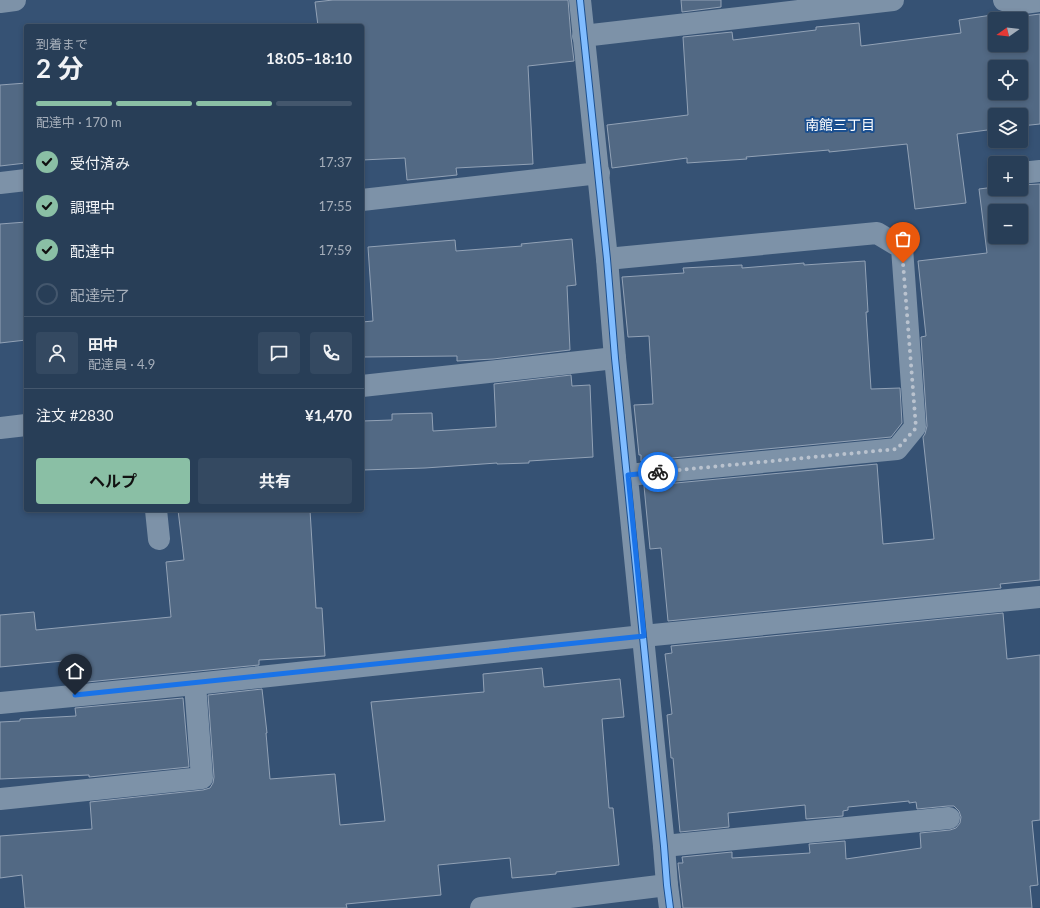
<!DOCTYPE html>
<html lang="ja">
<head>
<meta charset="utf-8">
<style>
	body { margin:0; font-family:Lato,"Noto Sans JP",sans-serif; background:#344961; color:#f1f3f6; height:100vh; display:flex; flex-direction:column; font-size:15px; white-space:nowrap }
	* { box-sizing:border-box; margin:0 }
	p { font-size:13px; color:#a5aeba }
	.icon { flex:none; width:22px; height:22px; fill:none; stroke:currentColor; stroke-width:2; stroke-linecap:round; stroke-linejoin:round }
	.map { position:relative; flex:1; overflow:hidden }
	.sheet { position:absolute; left:24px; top:24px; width:340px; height:488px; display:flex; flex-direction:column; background:#283e57; border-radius:4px; box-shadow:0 2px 6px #0003,0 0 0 1px #44576d }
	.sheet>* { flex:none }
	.needle { width:26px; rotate:256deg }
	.controls { position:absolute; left:988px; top:12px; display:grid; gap:8px }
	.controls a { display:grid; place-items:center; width:40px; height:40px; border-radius:4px; background:#283e57; box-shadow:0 2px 6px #0003,0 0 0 1px #44576d; font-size:20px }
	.pin { position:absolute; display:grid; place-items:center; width:34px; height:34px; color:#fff; margin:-41px -17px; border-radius:50% 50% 50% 0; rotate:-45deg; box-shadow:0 0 4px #0007 }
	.pin .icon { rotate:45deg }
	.courier { position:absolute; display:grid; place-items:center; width:40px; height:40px; margin:-20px; border:3px solid #1a73e8; border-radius:50%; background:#fff; color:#222; box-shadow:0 1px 5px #0007 }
	.headline em { font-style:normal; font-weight:700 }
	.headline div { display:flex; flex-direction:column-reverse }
	.headline { display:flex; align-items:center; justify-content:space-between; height:68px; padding:0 12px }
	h1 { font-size:26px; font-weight:700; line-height:30px }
	.bar { display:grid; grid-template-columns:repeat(4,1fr); gap:6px 4px; align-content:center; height:48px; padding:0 12px }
	.bar i { height:5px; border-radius:3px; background:#44576d }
	.bar .selected { background:#8abfa5 }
	.bar p { grid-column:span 4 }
	.line { display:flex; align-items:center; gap:10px; padding:0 12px; border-top:1px solid #44576d }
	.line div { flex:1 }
	.round { display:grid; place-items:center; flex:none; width:42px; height:42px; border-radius:4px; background:#344961 }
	ol { padding:0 12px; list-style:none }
	li { display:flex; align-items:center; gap:12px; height:44px }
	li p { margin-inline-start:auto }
	li .icon { padding:4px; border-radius:50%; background:#8abfa5; color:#111; stroke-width:4 }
	li:last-child { color:#a5aeba }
	li i { width:22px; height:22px; border:2px solid #44576d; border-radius:50% }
	.cta { display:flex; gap:8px; margin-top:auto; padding:8px 12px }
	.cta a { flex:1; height:46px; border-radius:4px; background:#8abfa5; color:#111; font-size:16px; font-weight:700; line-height:46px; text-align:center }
	.cta a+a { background:#344961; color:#f1f3f6 }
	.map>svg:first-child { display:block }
	.building { fill:#526984; stroke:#92a2b6; fill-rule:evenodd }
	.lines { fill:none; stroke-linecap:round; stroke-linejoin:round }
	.minor { stroke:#7d92a8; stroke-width:22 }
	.cycleway-casing { stroke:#1b4f8f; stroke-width:8 }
	.cycleway { stroke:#80bcff; stroke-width:6 }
	.done { stroke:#b9c2ce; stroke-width:4; stroke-dasharray:0 7.2 }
	.route { stroke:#1a73e8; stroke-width:5 }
	.labels { text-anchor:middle; stroke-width:4; stroke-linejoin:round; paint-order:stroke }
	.neighbourhood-label { font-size:14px; fill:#fff; stroke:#1b4f8f }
</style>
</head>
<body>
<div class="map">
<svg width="1040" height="908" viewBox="0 0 1040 908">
	<rect width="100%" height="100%" fill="#365274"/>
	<g class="building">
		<path d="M333 0H568L571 37 574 61 528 66 533 164 456 168 457 175 407 180 405 158 362 160V26H318L315 2Z"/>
		<path d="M681 0H721V7L682 12Z"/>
		<path d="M1005 13 1007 14 1008 18 1040 14V124L1021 126V115H995V129L957 134 966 203 915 209 907 144 829 152V150L746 157 747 159 687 163V158L612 168 607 125 688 115 683 37 732 32 733 40 816 30V27L859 23 861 46 961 33 959 20ZM995 19H1021V45H995ZM995 67H1021V93H995Z"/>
		<path d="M26 83V163L0 166V85Z"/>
		<path d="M1040 184V580L1000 584 1001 588 668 621 661 548 650 549 644 486 877 464 883 544 934 539 923 437 925 434 927 426 921 337 926 336 918 261 987 253 979 189 995 187V189H1021V185ZM995 211H1021V237H995Z"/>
		<path d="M26 222V340L0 343V224Z"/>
		<path d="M572 239 576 285 567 286 570 350 493 359 457 361V356L362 357V322L373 321 368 247 455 240 456 251 522 246 521 244Z"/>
		<path d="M865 261 868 312H866L871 389 900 388 902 423 891 437 641 461V455H639L634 405 653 404 649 336 628 337 622 277 684 273 683 268 742 265V268L804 263V265Z"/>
		<path d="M571 375 572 386 590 385 593 457 529 461V463L497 464V463L425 468 362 470V421L392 420V414L432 413 433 431 496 427 494 384Z"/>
		<path d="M178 510H310L316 608H322L325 656 259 660V665L77 683 74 660 0 667V615L34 612 36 630 171 617 166 562 184 560Z"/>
		<path d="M1003 613 1007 659 1040 655V820L1032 821 1038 885 1030 886 1032 908H683L678 863H683L682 857 732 852V858L810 853 809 844 845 841 846 859 921 848 920 833 950 830 956 828 960 823 961 817 959 811 954 806H948L917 809 916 802 909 803V801L848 807V810L843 811V816L806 819 805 805 728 813 729 827 680 832 673 758H671L667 715 672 714 665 654 672 653 671 646Z"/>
		<path d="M542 668 544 687 620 679 624 717 602 719 609 808H613L619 865 556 872V874L512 878 510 858 438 865 441 895 346 904 347 908H25L22 875 0 878V836L92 829 90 802 203 790 210 788 213 783 214 777 208 695 262 689 267 733H266L270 779 335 774 340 825 385 821 371 702 484 692 483 674Z"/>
		<path d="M183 698 189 767 89 777V775L0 779V722L20 721V719L76 716 75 708Z"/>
	</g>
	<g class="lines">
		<g class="minor">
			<path d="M580 0 607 259 615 358 664 846 667 885 670 908"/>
			<path d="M1004 0 1016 4 1040 1"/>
			<path d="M0 2 15 0"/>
			<path d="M583 36 893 0"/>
			<path d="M1021 173 1040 171"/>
			<path d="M0 183 26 180"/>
			<path d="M362 200 599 173"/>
			<path d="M607 259 877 233 902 248 915 427 897 449 628 475"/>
			<path d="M362 386 615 358"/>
			<path d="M0 428 26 425"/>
			<path d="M156 510 159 539"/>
			<path d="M0 703 195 684 643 636 1040 597"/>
			<path d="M0 799 202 778 195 684"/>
			<path d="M664 846 949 818"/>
			<path d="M481 908 667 885"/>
		</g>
		<defs>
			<path id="cycleway" d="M580 0 607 259 615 358 664 846 667 885 670 908"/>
		</defs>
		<use href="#cycleway" class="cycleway-casing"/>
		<use href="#cycleway" class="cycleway"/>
	</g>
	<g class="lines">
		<path class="done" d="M658 472 897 449 916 428 903 263"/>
		<path class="route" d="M75 695 644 636 628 475 658 472"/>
	</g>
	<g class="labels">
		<g class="neighbourhood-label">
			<text x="840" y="130">南館三丁目</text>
		</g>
	</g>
</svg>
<div class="controls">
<a><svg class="needle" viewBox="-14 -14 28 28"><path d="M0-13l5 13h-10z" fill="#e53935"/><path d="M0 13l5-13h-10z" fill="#a5aeba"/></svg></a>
<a><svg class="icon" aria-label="locate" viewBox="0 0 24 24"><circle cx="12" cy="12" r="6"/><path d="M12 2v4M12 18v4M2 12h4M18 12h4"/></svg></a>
<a><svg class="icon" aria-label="layers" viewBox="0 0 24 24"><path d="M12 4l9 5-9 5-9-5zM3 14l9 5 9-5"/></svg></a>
<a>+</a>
<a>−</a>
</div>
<div class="pin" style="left:903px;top:263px;background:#ea580c"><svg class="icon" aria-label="bag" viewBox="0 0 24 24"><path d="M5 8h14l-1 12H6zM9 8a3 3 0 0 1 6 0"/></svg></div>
<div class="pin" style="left:75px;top:695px;background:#1f2937"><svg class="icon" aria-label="home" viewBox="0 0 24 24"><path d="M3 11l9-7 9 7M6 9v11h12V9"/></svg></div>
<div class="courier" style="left:658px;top:472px"><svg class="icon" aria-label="bike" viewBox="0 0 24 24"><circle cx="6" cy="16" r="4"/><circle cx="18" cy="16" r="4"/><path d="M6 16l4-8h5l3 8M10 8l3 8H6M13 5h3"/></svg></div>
<section class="sheet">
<div class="headline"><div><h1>2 分</h1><p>到着まで</p></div><em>18:05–18:10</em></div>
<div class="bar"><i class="selected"></i><i class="selected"></i><i class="selected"></i><i></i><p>配達中 · 170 m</p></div>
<ol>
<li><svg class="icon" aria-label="check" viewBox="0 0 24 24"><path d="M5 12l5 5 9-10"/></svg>受付済み<p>17:37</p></li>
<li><svg class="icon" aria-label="check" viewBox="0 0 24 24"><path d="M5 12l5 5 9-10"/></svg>調理中<p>17:55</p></li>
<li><svg class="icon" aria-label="check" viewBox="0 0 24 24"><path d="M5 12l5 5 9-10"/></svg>配達中<p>17:59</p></li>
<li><i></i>配達完了</li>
</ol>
<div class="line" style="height:72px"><a class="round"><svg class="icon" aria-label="person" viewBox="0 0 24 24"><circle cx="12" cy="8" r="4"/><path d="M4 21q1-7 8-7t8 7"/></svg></a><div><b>田中</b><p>配達員 · 4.9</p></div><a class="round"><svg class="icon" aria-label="chat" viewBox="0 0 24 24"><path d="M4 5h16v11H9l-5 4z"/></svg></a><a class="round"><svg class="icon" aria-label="phone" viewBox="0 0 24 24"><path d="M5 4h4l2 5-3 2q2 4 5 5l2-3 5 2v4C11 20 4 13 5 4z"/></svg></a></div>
<div class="line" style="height:52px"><div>注文 #2830</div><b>¥1,470</b></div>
<div class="cta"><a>ヘルプ</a><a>共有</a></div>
</section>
</div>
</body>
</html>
